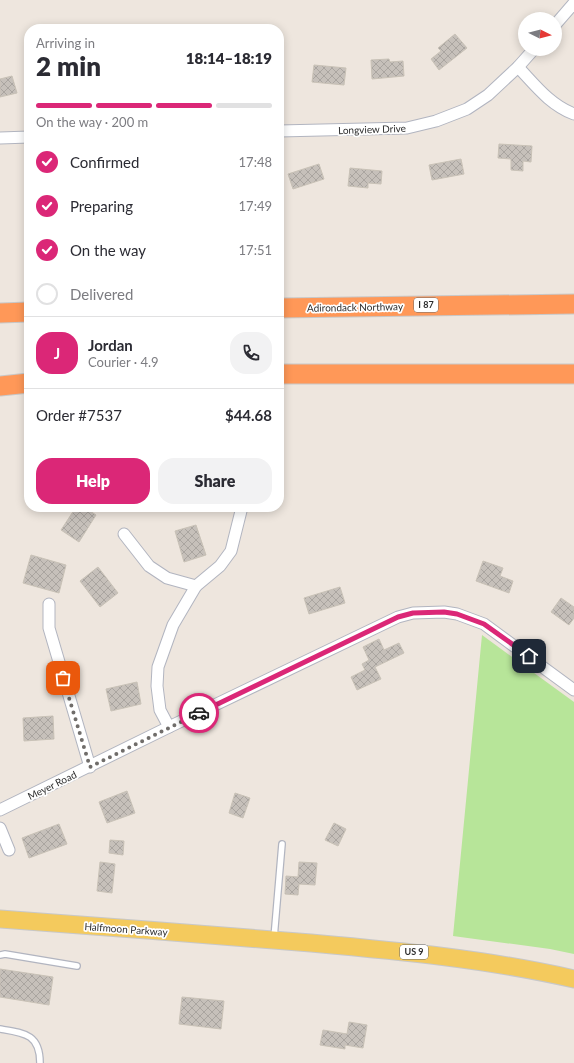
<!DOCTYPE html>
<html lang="en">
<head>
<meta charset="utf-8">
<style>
	body { margin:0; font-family:Lato,sans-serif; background:#f2f2f3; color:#2b2b33; height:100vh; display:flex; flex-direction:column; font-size:15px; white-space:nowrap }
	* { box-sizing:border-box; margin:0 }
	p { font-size:13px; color:#7c7c81 }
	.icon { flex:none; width:22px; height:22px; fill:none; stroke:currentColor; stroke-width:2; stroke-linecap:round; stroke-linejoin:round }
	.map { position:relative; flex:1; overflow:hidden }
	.panel { position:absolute; left:24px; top:24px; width:260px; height:488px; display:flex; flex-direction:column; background:#fff; border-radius:16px; box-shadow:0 2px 10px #0003 }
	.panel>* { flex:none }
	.needle { width:26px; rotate:96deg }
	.tools { position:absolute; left:518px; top:12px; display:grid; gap:8px }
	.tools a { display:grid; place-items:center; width:44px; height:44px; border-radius:50%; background:#fff; box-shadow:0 2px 10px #0003; font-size:20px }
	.pin { position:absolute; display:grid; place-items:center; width:34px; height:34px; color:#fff; margin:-17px; border-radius:8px; box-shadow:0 2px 6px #0006 }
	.courier { position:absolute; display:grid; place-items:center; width:40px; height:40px; margin:-20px; border:3px solid #db2777; border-radius:50%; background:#fff; color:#222; box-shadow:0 1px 5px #0007 }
	.summary em { font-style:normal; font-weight:800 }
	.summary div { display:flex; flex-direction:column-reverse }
	.summary { display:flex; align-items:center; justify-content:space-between; height:68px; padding:0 12px }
	h1 { font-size:26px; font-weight:800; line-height:30px }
	.bar { display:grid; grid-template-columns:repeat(4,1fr); gap:6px 4px; align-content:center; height:48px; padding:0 12px }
	.bar i { height:5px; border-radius:3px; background:#e1e1e2 }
	.bar .on { background:#db2777 }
	.bar p { grid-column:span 4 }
	.line { display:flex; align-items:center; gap:10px; padding:0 12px; border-top:1px solid #e1e1e2 }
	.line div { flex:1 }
	.round { display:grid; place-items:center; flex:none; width:42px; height:42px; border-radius:16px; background:#f2f2f3 }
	ol { padding:0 12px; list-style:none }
	li { display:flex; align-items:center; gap:12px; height:44px }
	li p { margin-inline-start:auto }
	li .icon { padding:4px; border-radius:50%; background:#db2777; color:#fff; stroke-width:4 }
	li:last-child { color:#7c7c81 }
	li i { width:22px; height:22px; border:2px solid #e1e1e2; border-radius:50% }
	.action { display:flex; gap:8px; margin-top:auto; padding:8px 12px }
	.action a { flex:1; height:46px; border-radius:16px; background:#db2777; color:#fff; font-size:16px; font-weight:800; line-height:46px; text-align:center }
	.action a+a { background:#f2f2f3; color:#2b2b33 }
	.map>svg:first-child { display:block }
	.grass { fill:#b7e599 }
	.building { fill:url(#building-cross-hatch); stroke:#c9c2b7 }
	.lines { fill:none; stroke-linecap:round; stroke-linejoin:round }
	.lane-casing { stroke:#b2b5c0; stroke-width:8 }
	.street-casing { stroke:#b2b5c0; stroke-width:13 }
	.primary-casing { stroke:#c8c8c8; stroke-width:19 }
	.highway-casing { stroke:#c8c8c8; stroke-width:21 }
	.lane { stroke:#fff; stroke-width:5.5 }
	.street { stroke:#fff; stroke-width:11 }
	.primary { stroke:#f4ca5d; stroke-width:17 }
	.highway { stroke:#ff9858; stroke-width:19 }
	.done { stroke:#706d6a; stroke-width:4; stroke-dasharray:0 7.2 }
	.route { stroke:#db2777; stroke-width:5 }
	.labels { text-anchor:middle; stroke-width:3.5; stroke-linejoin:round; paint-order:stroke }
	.shield { fill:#fff; stroke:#6b6b6b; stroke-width:1 }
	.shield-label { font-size:9px; font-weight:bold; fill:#2c2c2c }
	.street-label { font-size:10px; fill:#2c2c2c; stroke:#fff }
</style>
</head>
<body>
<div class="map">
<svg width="574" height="1063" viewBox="0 0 574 1063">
	<defs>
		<pattern id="building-cross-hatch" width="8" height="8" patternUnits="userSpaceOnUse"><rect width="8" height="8" fill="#c6c0ba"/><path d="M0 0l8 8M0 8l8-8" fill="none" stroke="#aaa5a0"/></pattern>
	</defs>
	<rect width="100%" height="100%" fill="#eee6de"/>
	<path class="grass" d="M482 635 574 702V954L550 949 453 936Z"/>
	<g class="building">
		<path d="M455 34 467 48 439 70 431 59 441 51 438 48Z"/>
		<path d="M389 59 390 62 403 61 404 76 372 79 371 60Z"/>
		<path d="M314 65 346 68 344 85 312 82Z"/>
		<path d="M12 76 17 93 0 97V79Z"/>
		<path d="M499 144 532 146 531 162 523 161V171L511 170V159L498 158Z"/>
		<path d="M461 159 464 174 432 180 429 165Z"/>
		<path d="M319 164 324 179 293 189 288 174Z"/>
		<path d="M350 168 382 171 381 184 368 183V188L348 186Z"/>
		<path d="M76 507H84L96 515 79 542 61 530Z"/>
		<path d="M196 525 206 555 184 562 175 531Z"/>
		<path d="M31 555 66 565 59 593 23 583Z"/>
		<path d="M483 561 503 568 500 576 513 581 509 593 476 581Z"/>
		<path d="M98 567 118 593 100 607 80 581Z"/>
		<path d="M340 587 345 603 309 614 304 598Z"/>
		<path d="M561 598 574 607V618L569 625 551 612Z"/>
		<path d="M379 639 384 650 399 643 404 653 375 667 381 679 357 690 351 677 365 670 362 664 369 660 363 647Z"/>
		<path d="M137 682 141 704 111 711 106 689Z"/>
		<path d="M53 716 54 739 24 741 23 718Z"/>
		<path d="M127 791 135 813 107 823 99 802Z"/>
		<path d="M235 793 250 798 243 818 229 813Z"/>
		<path d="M334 823 346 829 338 846 325 840Z"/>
		<path d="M59 824 67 844 29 858 22 838Z"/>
		<path d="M110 840 124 841 123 855 109 853Z"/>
		<path d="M100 862 115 864 112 893 97 891Z"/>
		<path d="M299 862 317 863 315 885 299 884 298 895 285 894 286 876 298 877Z"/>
		<path d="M0 969 53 977 49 1005 0 997Z"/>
		<path d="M182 997 224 1001 221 1029 179 1024Z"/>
		<path d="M349 1022 367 1025 363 1048 345 1045V1049L320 1045 323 1030 347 1034Z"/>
	</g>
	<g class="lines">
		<defs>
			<g id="lane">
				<path d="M274 938 282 844"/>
				<path d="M0 955 5 954 77 966"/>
				<path d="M0 1029C24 1033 40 1034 40 1063"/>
			</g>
			<g id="street">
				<path d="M555 25 574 3"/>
				<path d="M518 67C535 85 550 105 574 114"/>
				<path d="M279 131 407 128 436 121 467 109 488 95 518 67 534 49"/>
				<path d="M0 138 29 137"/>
				<path d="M124 534 149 566 167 578 196 586"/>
				<path d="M49 604V628L90 767"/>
				<path d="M169 727 160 710 157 686 158 667 173 625 196 586 220 566 231 551 242 507"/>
				<path d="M0 810 169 727 398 617 413 613 444 612 457 614 484 624 574 690"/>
				<path d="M0 828 9 850"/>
			</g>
			<path id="primary" d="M0 919C104 927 207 934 311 943 399 951 487 959 574 979"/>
			<g id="highway">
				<path d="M279 308 574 304"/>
				<path d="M0 313 29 312"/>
				<path d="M279 374H574"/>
				<path d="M0 386 29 383"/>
			</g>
		</defs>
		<use href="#lane" class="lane-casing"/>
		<use href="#street" class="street-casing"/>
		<use href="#primary" class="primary-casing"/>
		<use href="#highway" class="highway-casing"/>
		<use href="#lane" class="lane"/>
		<use href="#street" class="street"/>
		<use href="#primary" class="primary"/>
		<use href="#highway" class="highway"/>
	</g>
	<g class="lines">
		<path class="done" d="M63 678 90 767 199 713"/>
		<path class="route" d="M199 713 398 617 413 613 444 612 457 614 484 624 529 656"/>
	</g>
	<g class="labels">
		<g class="shield">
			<rect x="414" y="298" width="24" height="14" rx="3"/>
			<rect x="400" y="945" width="28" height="14" rx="3"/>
		</g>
		<g class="shield-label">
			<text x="426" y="308">I 87</text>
			<text x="414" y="955">US 9</text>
		</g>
		<g class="street-label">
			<text transform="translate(372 129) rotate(-2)" y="4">Longview Drive</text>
			<text transform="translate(355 307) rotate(-1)" y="4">Adirondack Northway</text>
			<text transform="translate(52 785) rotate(-26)" y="4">Meyer Road</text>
			<text transform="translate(126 929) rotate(4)" y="4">Halfmoon Parkway</text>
		</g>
	</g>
</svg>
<div class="tools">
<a><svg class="needle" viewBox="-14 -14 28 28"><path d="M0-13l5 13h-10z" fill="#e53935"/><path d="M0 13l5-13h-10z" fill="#7c7c81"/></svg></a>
</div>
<div class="pin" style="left:63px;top:678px;background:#ea580c"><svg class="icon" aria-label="bag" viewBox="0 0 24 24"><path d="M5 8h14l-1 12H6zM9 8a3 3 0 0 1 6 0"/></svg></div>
<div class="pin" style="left:529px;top:656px;background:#1f2937"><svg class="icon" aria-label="home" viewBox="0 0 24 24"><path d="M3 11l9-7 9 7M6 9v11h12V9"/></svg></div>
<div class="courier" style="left:199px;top:713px"><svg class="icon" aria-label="car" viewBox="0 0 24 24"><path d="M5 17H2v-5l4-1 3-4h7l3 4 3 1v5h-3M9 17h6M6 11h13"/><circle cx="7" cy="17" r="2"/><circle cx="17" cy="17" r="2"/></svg></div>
<section class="panel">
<div class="summary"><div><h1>2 min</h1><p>Arriving in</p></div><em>18:14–18:19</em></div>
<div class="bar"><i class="on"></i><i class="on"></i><i class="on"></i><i></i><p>On the way · 200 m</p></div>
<ol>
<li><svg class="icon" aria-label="check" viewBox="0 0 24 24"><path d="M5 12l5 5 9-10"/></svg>Confirmed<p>17:48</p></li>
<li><svg class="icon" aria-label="check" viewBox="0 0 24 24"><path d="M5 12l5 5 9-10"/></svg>Preparing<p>17:49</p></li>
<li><svg class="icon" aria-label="check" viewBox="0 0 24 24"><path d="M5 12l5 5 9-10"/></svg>On the way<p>17:51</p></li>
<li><i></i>Delivered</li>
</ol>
<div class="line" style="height:72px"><b class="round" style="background:#db2777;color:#fff">J</b><div><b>Jordan</b><p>Courier · 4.9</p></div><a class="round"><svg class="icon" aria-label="phone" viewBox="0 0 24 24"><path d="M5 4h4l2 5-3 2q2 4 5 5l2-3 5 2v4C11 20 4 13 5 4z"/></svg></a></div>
<div class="line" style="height:52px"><div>Order #7537</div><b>$44.68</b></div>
<div class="action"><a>Help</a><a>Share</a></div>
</section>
</div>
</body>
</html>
